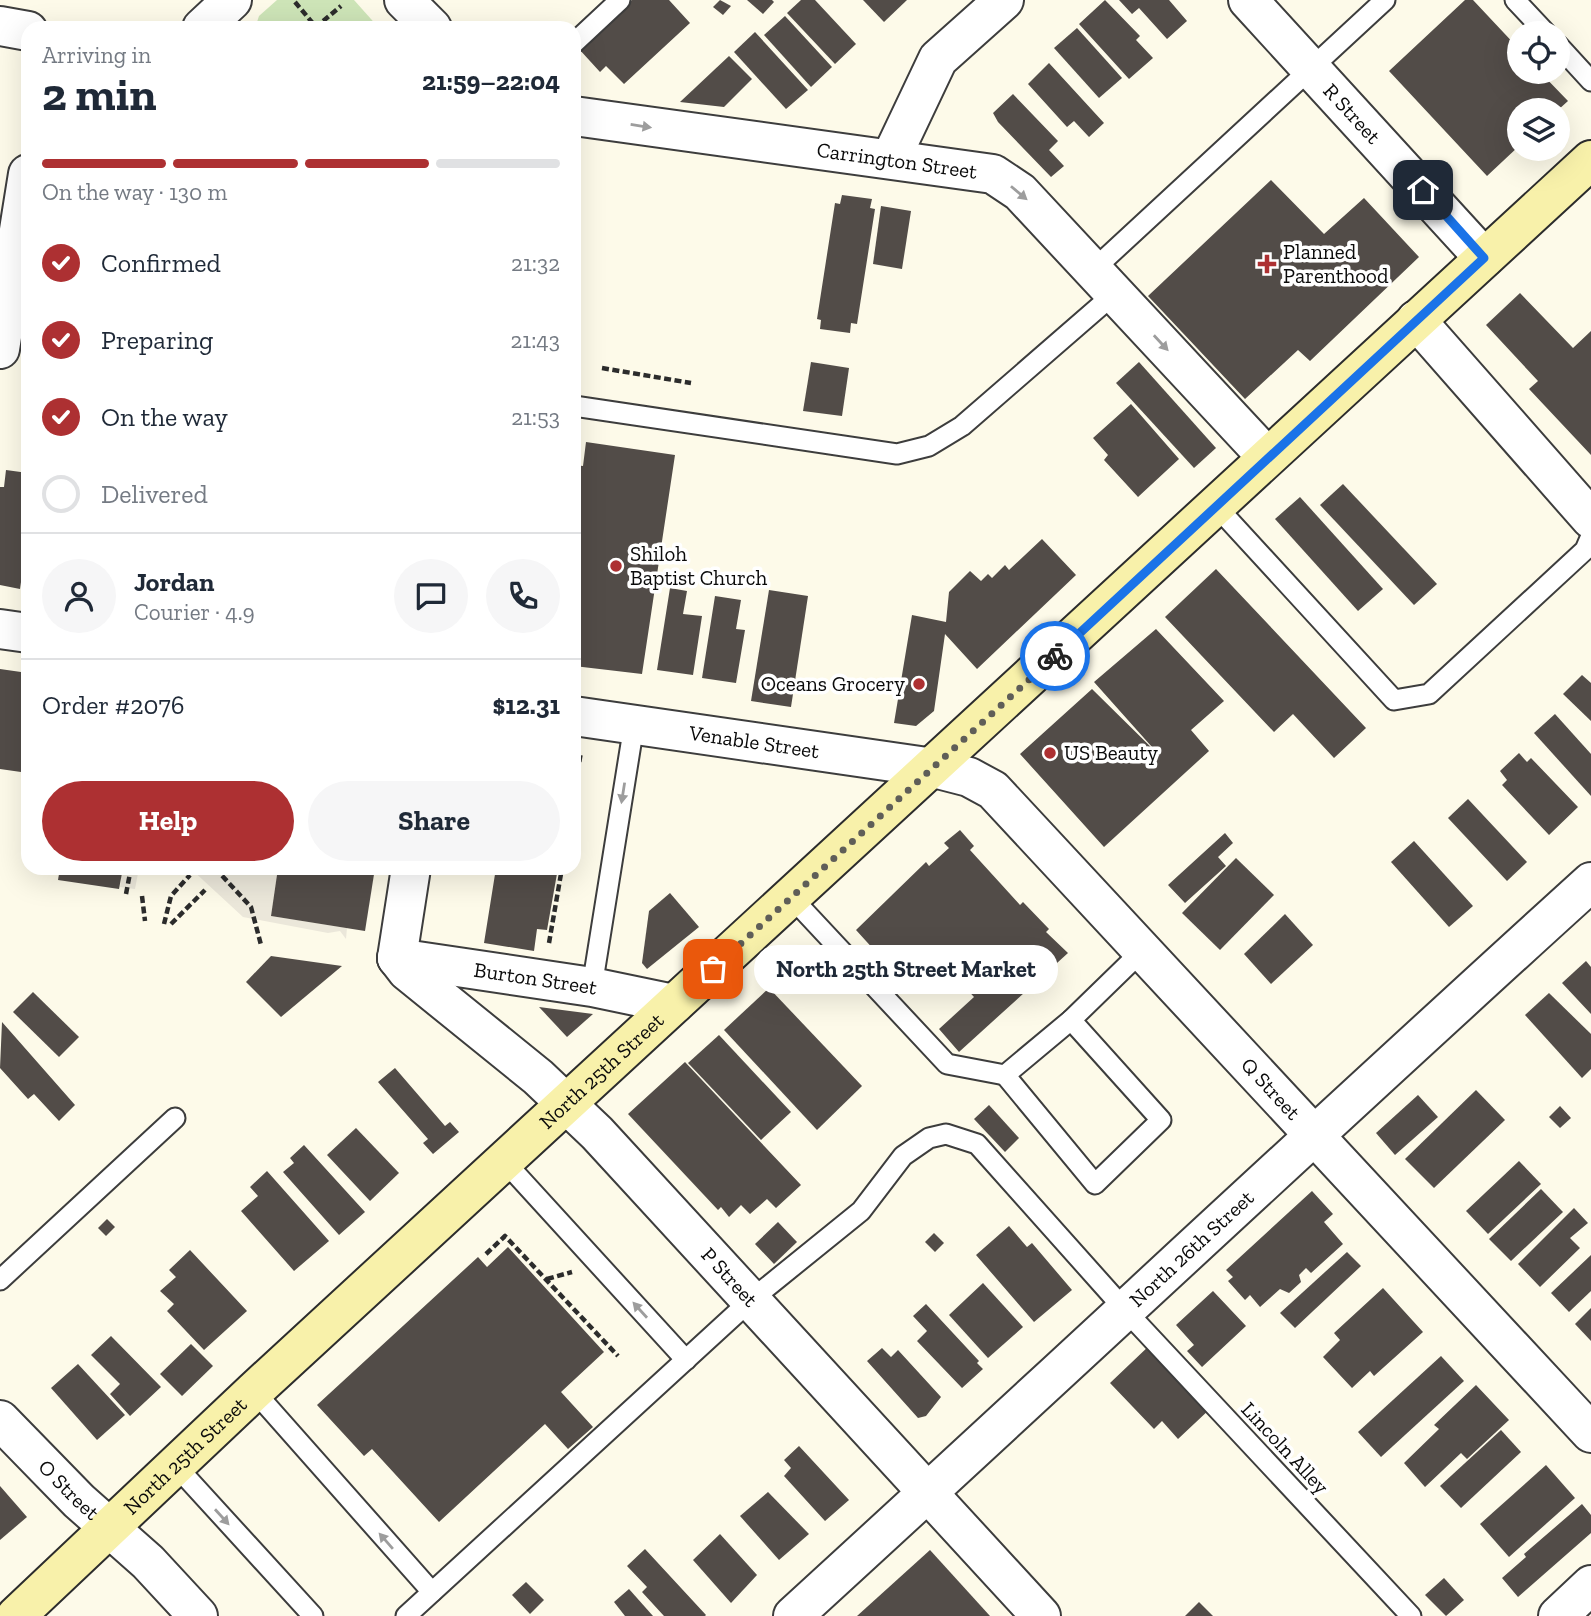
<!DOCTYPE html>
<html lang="en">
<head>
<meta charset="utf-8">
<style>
	body { margin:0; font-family:"Zilla Slab",serif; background:#f6f6f7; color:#1f2937; height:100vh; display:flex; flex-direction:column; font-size:26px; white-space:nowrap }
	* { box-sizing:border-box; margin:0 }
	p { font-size:23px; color:#747a83 }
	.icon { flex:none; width:38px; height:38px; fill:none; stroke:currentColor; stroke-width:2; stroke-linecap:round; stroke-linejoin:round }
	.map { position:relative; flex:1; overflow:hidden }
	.details { position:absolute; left:21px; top:21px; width:560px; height:854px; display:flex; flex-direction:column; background:#fff; border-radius:21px; box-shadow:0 7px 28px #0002 }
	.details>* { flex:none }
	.buttons { position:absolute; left:1507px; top:21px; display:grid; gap:14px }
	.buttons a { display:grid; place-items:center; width:63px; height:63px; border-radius:50%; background:#fff; box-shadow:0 7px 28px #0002; font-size:35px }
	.pin { position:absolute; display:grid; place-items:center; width:60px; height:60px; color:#fff; margin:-30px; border-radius:14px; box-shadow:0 4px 10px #0006 }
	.courier { position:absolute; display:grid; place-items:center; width:70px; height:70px; margin:-35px; border:5px solid #1a73e8; border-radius:50%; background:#fff; color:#222; box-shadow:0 2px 9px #0007 }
	.bubble { position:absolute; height:49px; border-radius:24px; background:#fff; box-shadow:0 7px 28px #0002; font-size:23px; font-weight:800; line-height:49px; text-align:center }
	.head em { font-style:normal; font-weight:800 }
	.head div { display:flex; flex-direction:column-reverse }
	.head { display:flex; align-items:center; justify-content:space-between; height:119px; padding:0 21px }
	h1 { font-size:46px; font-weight:800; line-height:52px }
	.bar { display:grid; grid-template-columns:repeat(4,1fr); gap:10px 7px; align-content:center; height:84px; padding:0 21px }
	.bar i { height:9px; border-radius:5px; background:#e0e1e3 }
	.bar .selected { background:#ad3032 }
	.bar p { grid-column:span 4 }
	.line { display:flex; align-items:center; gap:18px; padding:0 21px; border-top:2px solid #e0e1e3 }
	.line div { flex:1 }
	.round { display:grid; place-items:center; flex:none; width:74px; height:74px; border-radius:37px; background:#f6f6f7 }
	ol { padding:0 21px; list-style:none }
	li { display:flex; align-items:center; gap:21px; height:77px }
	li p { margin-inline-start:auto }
	li .icon { padding:7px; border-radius:50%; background:#ad3032; color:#fff; stroke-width:4 }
	li:last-child { color:#747a83 }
	li i { width:38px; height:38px; border:4px solid #e0e1e3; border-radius:50% }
	.button { display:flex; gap:14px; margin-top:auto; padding:14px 21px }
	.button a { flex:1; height:80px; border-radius:42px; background:#ad3032; color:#fff; font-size:28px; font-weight:800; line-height:80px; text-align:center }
	.button a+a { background:#f6f6f7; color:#1f2937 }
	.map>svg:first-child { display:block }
	.green { fill:#cde4b7 }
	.plaza { fill:#ebe7da }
	.building { fill:#524c48 }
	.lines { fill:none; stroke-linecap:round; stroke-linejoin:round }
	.service-casing { stroke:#3d3d3d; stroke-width:23 }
	.minor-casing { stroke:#3d3d3d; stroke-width:42 }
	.tertiary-casing { stroke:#3d3d3d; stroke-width:42 }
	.secondary-casing { stroke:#2c2c2c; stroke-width:42 }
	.path { stroke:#2c2c2c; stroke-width:4.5; stroke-dasharray:7 3.5; stroke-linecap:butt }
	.service { stroke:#fff; stroke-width:19 }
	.minor { stroke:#fff; stroke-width:38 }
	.tertiary { stroke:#fff; stroke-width:38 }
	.secondary { stroke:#f8f1aa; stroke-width:38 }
	.oneway { fill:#9d9d9d }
	.done { stroke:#5f5e58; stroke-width:7; stroke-dasharray:0 12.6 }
	.route { stroke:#1a73e8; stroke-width:9 }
	.poi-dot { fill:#ad3032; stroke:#fff; stroke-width:2.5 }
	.labels { text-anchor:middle; stroke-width:7; stroke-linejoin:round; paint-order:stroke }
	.street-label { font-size:21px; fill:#0a0a0a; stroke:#fff }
	.poi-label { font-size:21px; fill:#0a0a0a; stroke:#fff; text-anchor:start }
</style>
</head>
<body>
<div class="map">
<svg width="1591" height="1616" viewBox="0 0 1591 1616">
	<rect width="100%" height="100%" fill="#fdfae9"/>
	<path class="green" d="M277 0H354L379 28H255L259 16Z"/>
	<g class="plaza">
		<path d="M123 868H139L135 889 120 887Z"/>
		<path d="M190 868H278L271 916 347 928 346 939 340 931 328 933 243 917Z"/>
	</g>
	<g class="building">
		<path d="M632 0H669L690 23 624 84 606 66 600 72 579 49Z"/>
		<path d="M720 0 731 6 723 15 713 7Z"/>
		<path d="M747 0H772L774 2 763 14Z"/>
		<path d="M801 0H815L856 44 835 64 787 13Z"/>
		<path d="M863 0H907L884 22Z"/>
		<path d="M1105 0 1140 36 1136 40 1153 58 1129 79 1079 24Z"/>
		<path d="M1119 0H1169L1187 21 1167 39 1139 8 1132 14Z"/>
		<path d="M1465 0H1473L1519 49V72H1540L1568 101 1558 110H1519V146L1487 176 1389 71Z"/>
		<path d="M785 16 832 67 811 87 764 35Z"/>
		<path d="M1077 28 1122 78 1099 98 1054 48Z"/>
		<path d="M755 32 808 90 786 109 734 52Z"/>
		<path d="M729 56 752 79 724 107 680 102Z"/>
		<path d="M1049 63 1104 123 1089 137 1074 121 1067 127 1028 84Z"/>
		<path d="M1013 94 1058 141 1049 150 1064 166 1051 177 998 122 993 113Z"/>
		<path d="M1271 180 1324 234 1364 198 1419 257 1310 361 1298 350 1245 399 1148 296Z"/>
		<path d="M842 195 872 199 870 208 875 209 857 324 851 323 850 333 820 329 821 320 817 319 835 203 840 204Z"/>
		<path d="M881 206 911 211 902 269 873 264Z"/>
		<path d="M1520 293 1573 348 1591 331V455L1529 389 1538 381 1486 325Z"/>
		<path d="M811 362 849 368 842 416 803 411Z"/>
		<path d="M1139 362 1216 448 1194 468 1116 383Z"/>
		<path d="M1131 404 1179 459 1138 497 1104 460 1108 455 1093 438Z"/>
		<path d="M586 442 675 455 642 674 574 666V465L583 466Z"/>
		<path d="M6 470 28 473V576L22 575 20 589 0 585V487H4Z"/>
		<path d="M1343 484 1437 584 1414 605 1320 505Z"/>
		<path d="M1300 497 1383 589 1358 611 1275 519Z"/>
		<path d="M1042 539 1076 575 977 669 945 634 934 711 916 726 894 723 912 615 946 622 949 592 970 571 981 581 988 574 992 578 1005 565 1009 570Z"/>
		<path d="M1216 569 1366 728 1334 758 1293 714 1274 732 1165 617Z"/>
		<path d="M670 588 687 591 683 614 702 616 693 675 657 670Z"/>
		<path d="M769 590 808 596 791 707 751 701Z"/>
		<path d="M715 596 741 600 736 629 745 630 736 683 702 678Z"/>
		<path d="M1156 629 1224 701 1191 730 1209 751 1104 847 1020 754 1092 689 1160 756 1094 682Z"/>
		<path d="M0 669 28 673V773L0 769Z"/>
		<path d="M1582 675 1591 683V721L1563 694Z"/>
		<path d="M1555 714 1591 754V796L1534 733Z"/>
		<path d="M1519 753 1527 762 1531 758 1578 807 1549 835 1502 785 1507 780 1500 771Z"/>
		<path d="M1468 799 1527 862 1507 881 1448 818Z"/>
		<path d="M960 830 974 846 970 850 1020 905 1023 902 1049 929 1046 932 1068 953 959 1052 939 1029 974 997 937 957 906 985 856 930 926 862 929 866 949 848 944 843Z"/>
		<path d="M1225 833 1233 843 1218 857 1226 866 1185 903 1168 885Z"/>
		<path d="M1414 841 1473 906 1449 927 1391 862Z"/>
		<path d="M1236 858 1274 895 1220 950 1182 913Z"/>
		<path d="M60 868H123L119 889 58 880Z"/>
		<path d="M278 868H375L365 931 271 916Z"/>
		<path d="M496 868H558L547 930 537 929 534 951 484 943Z"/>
		<path d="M670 893 699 927 647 969 642 963 649 911Z"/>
		<path d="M1285 914 1313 945 1271 984 1244 954Z"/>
		<path d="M271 956 342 966 281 1017 246 982Z"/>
		<path d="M1586 961 1591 967V1014L1562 983Z"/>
		<path d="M769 988 862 1086 817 1130 724 1030Z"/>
		<path d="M33 992 79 1037 59 1057 13 1012Z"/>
		<path d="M1549 993 1591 1034V1069L1582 1078 1525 1015Z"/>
		<path d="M539 1007 593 1014 567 1037Z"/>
		<path d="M2 1022 75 1105 59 1121 34 1094 28 1099 0 1068Z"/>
		<path d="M719 1035 791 1112 761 1140 688 1063Z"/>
		<path d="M685 1062 801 1185 776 1208 767 1199 750 1214 741 1205 729 1217 721 1207 718 1210 628 1114Z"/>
		<path d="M395 1068 445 1126 450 1122 459 1132 433 1154 423 1143 428 1139 378 1082Z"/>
		<path d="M1476 1090 1505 1120 1434 1188 1405 1159Z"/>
		<path d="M1418 1095 1438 1117 1395 1155 1376 1133Z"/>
		<path d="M989 1105 1019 1138 1005 1152 974 1119Z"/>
		<path d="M1560 1106 1571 1118 1560 1128 1549 1117Z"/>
		<path d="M356 1128 399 1173 370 1201 327 1155Z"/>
		<path d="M304 1145 365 1212 339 1235 283 1172 294 1163 290 1158Z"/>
		<path d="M1519 1161 1541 1184 1488 1234 1466 1211Z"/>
		<path d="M267 1171 329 1241 294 1271 241 1211 258 1196 250 1187Z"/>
		<path d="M1541 1189 1563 1212 1511 1261 1489 1239Z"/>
		<path d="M1312 1191 1333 1214 1324 1222 1343 1244 1311 1273 1306 1268 1299 1275 1301 1282 1289 1293 1280 1289 1260 1307 1250 1295 1245 1300 1228 1281 1233 1277 1226 1270Z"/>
		<path d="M1574 1208 1588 1223 1570 1238 1580 1248 1540 1287 1518 1264Z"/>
		<path d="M107 1219 115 1227 106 1236 98 1228Z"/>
		<path d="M778 1222 797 1242 774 1264 755 1244Z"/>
		<path d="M1009 1226 1027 1247 1032 1243 1072 1290 1034 1322 976 1255Z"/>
		<path d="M934 1233 944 1243 935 1252 925 1242Z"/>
		<path d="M508 1247 604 1352 561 1392 593 1427 568 1449 545 1424 439 1522 372 1449 364 1456 317 1405 478 1257 487 1267Z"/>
		<path d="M190 1250 247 1311 204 1350 167 1311 174 1304 160 1291 176 1277 169 1270Z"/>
		<path d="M1347 1252 1361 1266 1295 1328 1280 1313Z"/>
		<path d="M1591 1255V1291L1569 1312 1551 1293Z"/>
		<path d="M983 1283 1023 1327 988 1358 949 1315Z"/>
		<path d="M1383 1288 1423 1332 1374 1376 1370 1371 1352 1388 1323 1357 1340 1340 1334 1333Z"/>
		<path d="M1213 1291 1246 1326 1202 1367 1187 1351 1194 1345 1176 1325Z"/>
		<path d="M926 1304 979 1361 977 1363 983 1369 962 1388 917 1341 927 1331 913 1316Z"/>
		<path d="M1591 1308V1341L1575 1324Z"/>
		<path d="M111 1336 161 1387 130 1416 110 1394 120 1384 91 1355Z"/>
		<path d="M191 1344 213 1366 182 1396 160 1374Z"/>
		<path d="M1151 1344 1211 1408 1178 1439 1162 1421 1154 1429 1110 1383Z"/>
		<path d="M882 1348 891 1357 898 1350 941 1397 926 1416 918 1418 867 1361Z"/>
		<path d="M1441 1356 1464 1381 1381 1457 1358 1432Z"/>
		<path d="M78 1364 125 1415 97 1440 51 1388Z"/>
		<path d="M1476 1385 1509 1420 1467 1459 1461 1453 1425 1487 1404 1463 1439 1429 1434 1425Z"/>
		<path d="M1501 1430 1521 1452 1461 1508 1440 1486Z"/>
		<path d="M799 1446 849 1500 825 1521 784 1476 791 1468 784 1460Z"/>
		<path d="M1546 1465 1575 1498 1509 1557 1480 1524Z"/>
		<path d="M0 1486 27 1517 0 1540Z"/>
		<path d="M768 1492 809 1534 779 1560 740 1516Z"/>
		<path d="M1582 1504 1591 1515V1533L1518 1597 1502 1578 1526 1557 1524 1554Z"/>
		<path d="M720 1534 757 1575 731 1603 693 1560Z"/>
		<path d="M645 1549 706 1615 705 1616H664L642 1592 647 1587 627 1566Z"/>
		<path d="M930 1550 990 1616H857Z"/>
		<path d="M1444 1578 1464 1600 1446 1616 1425 1595Z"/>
		<path d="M526 1582 544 1600 530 1614 512 1595Z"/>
		<path d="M629 1589 653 1616H625L614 1602Z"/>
		<path d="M1199 1602 1213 1616H1185Z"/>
	</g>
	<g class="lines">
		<defs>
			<g id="service">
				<path d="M1515 0 1546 33"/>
				<path d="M574 43 620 0"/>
				<path d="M1558 45 1591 81"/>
				<path d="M1093 270 1385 0"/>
				<path d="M574 406 897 454 929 446 962 426 1114 294"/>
				<path d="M1216 506 1394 700 1429 694 1585 550 1591 536"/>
				<path d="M792 898 947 1064 1005 1075 1071 1020 1143 950"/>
				<path d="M592 987 634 725"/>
				<path d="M1005 1075 1095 1184 1161 1120 1071 1020"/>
				<path d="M505 1162 686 1360"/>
				<path d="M0 1280 175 1118"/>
				<path d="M254 1391 432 1592"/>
				<path d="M176 1466 313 1616"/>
				<path d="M406 1616 751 1300 861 1211 903 1156 929 1138 946 1134 977 1144 1126 1311 1411 1616"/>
			</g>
			<g id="minor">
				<path d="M404 0 432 28"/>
				<path id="s1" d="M1248 0 1484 258"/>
				<path d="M0 26 28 31"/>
				<path d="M202 28 232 0"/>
				<path id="s2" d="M574 116 993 174 1020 192 1267 457"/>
				<path d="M891 158 938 59 1004 0"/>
				<path d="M1416 320 1591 519"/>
				<path d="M0 349 28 174"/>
				<path id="s3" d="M397 958 407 971 538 1077 597 1133 1041 1616"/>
				<path id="s4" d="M397 958 592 987 674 1004"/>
				<path d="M397 958 411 868"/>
				<path id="s5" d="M0 1420 79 1501 148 1562 198 1616"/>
				<path id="s6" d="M793 1616C1060 1372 1323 1125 1591 882"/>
				<path d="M1558 1616 1591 1585"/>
			</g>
			<g id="tertiary">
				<path d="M0 629 28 633"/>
				<path id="s7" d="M574 716 934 768 969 777 993 790 1591 1433"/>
			</g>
			<g id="secondary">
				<path id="s8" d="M16 1616 254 1391 1591 160"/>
			</g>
		</defs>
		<use href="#service" class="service-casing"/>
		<use href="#minor" class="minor-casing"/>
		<use href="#tertiary" class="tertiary-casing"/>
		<use href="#secondary" class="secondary-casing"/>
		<g class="path">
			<path d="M295 2 316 27 341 6"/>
			<path d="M602 368 691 383"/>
			<path d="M574 793 581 752"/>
			<path d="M215 868 251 907 261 945"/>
			<path d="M126 894 131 868"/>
			<path d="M142 896 145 921"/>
			<path d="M164 924 171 896 190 875"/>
			<path d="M171 924 205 890"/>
			<path d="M549 943 562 868"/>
			<path d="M486 1254 505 1236 618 1356"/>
			<path d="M547 1279 572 1272"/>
		</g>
		<use href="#service" class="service"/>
		<use href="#minor" class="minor"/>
		<use href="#tertiary" class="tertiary"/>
		<use href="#secondary" class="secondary"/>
	</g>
	<defs><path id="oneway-solid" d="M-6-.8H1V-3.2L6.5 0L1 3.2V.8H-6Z" transform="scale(1.75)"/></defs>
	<g class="oneway">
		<use href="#oneway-solid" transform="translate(641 126) rotate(9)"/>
		<use href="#oneway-solid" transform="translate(1019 193) rotate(40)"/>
		<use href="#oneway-solid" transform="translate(1161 343) rotate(47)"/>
		<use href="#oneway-solid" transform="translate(623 793) rotate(99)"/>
		<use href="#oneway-solid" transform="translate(640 1310) rotate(-132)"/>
		<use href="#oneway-solid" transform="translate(222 1517) rotate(48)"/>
		<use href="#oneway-solid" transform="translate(386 1541) rotate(-131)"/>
	</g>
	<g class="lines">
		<path class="done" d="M713 969 1055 656"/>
		<path class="route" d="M1055 656 1484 258 1423 190"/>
	</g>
	<g class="poi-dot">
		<path d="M1263.5 253.5h7v7h7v7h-7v7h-7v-7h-7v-7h7z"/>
		<circle cx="616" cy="566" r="7"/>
		<circle cx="919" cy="684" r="7"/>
		<circle cx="1050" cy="753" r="7"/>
	</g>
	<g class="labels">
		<g class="street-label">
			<text dy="7" stroke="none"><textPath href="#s1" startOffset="154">R Street</textPath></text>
			<text dy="7" stroke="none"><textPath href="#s2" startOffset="326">Carrington Street</textPath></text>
			<text dy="7" stroke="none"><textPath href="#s7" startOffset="182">Venable Street</textPath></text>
			<text dy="7" stroke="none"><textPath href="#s4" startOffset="140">Burton Street</textPath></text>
			<text dy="7" stroke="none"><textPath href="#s8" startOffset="800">North 25th Street</textPath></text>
			<text dy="7" stroke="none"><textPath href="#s7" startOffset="835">Q Street</textPath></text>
			<text dy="7" stroke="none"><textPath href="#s6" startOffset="542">North 26th Street</textPath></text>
			<text dy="7" stroke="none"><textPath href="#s3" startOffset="462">P Street</textPath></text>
			<text transform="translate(1285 1448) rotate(47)" y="7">Lincoln Alley</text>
			<text dy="7" stroke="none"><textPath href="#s8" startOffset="233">North 25th Street</textPath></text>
			<text dy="7" stroke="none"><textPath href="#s5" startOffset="98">O Street</textPath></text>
		</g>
		<g class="poi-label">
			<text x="1283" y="259">Planned<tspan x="1283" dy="24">Parenthood</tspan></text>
			<text x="630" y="561">Shiloh<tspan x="630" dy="24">Baptist Church</tspan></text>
			<text x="905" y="691" text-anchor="end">Oceans Grocery</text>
			<text x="1064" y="760">US Beauty</text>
		</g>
	</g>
</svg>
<div class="buttons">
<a><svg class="icon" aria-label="locate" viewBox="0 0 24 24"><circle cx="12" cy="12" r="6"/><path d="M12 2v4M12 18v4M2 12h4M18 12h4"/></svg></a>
<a><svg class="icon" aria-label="layers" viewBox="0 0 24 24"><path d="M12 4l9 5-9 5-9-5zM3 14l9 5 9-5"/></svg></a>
</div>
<div class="pin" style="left:713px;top:969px;background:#ea580c"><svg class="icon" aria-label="bag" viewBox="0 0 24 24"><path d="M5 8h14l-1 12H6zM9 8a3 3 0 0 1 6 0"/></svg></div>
<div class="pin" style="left:1423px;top:190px;background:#1f2937"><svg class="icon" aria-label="home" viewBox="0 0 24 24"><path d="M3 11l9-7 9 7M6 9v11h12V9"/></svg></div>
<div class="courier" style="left:1055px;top:656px"><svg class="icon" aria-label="bike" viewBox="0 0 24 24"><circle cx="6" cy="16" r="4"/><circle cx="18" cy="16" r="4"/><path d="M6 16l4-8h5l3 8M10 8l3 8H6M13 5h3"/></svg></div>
<div class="bubble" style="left:754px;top:945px;width:304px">North 25th Street Market</div>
<section class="details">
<div class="head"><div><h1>2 min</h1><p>Arriving in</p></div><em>21:59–22:04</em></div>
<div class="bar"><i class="selected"></i><i class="selected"></i><i class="selected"></i><i></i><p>On the way · 130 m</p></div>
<ol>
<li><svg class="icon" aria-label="check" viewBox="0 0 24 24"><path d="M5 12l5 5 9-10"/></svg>Confirmed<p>21:32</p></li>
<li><svg class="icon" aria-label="check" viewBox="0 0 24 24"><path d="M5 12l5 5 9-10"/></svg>Preparing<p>21:43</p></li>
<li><svg class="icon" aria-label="check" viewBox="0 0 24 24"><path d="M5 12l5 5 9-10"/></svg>On the way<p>21:53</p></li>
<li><i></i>Delivered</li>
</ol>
<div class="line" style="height:126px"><a class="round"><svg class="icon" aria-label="person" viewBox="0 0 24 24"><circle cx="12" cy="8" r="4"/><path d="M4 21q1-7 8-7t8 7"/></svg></a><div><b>Jordan</b><p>Courier · 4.9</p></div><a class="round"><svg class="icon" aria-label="chat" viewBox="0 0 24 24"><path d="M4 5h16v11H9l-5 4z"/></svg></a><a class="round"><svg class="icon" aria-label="phone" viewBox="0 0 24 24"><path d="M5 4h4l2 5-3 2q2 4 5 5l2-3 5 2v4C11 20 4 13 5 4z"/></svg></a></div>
<div class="line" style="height:91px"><div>Order #2076</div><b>$12.31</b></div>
<div class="button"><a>Help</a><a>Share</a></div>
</section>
</div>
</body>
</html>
